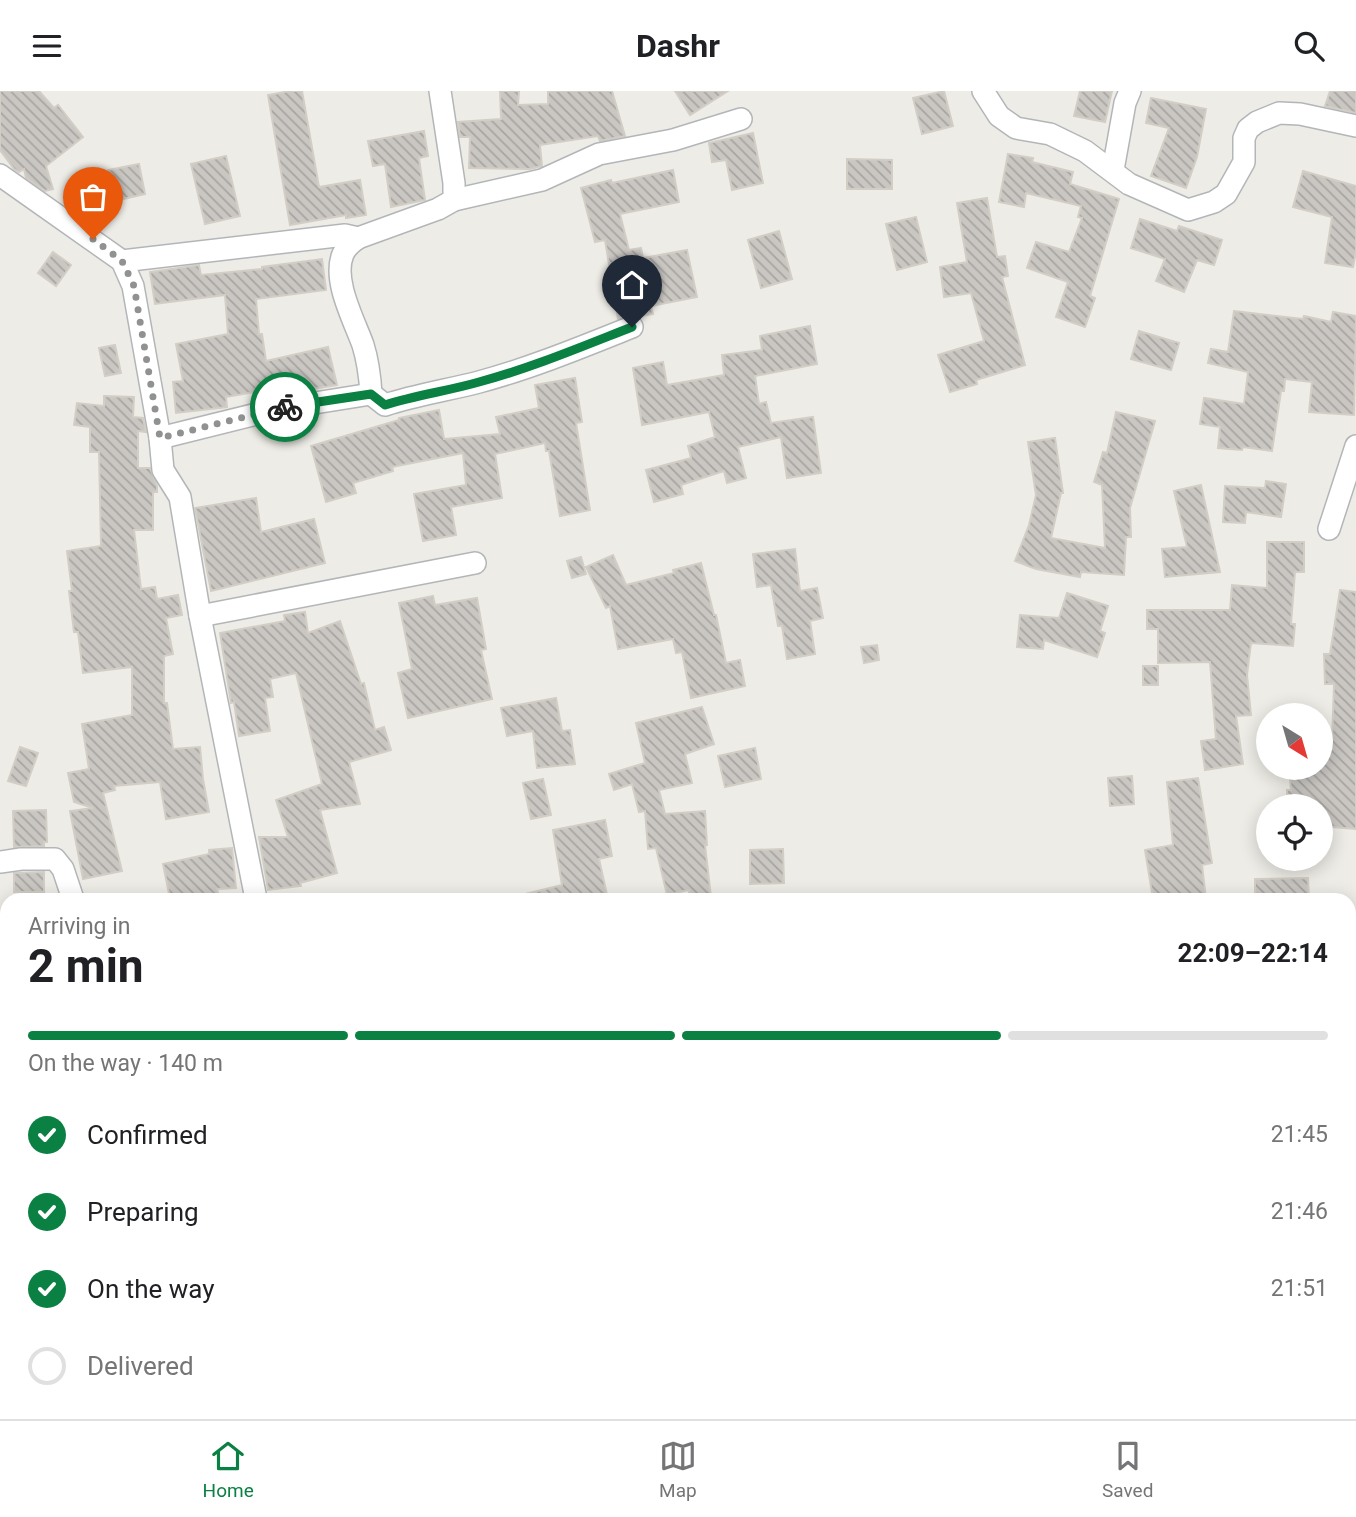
<!DOCTYPE html>
<html lang="en">
<head>
<meta charset="utf-8">
<style>
	body { margin:0; font-family:Roboto,sans-serif; background:#f2f2f2; color:#202124; height:100vh; display:flex; flex-direction:column; font-size:26px; white-space:nowrap }
	* { box-sizing:border-box; margin:0 }
	p { font-size:23px; color:#757577 }
	.icon { flex:none; width:38px; height:38px; fill:none; stroke:currentColor; stroke-width:2; stroke-linecap:round; stroke-linejoin:round }
	.map { position:relative; flex:1; overflow:hidden }
	.panel { position:absolute; left:0px; top:802px; width:1356px; height:527px; display:flex; flex-direction:column; background:#fff; border-radius:21px 21px 0 0; box-shadow:0 4px 18px #0003 }
	.panel>* { flex:none }
	.needle { width:46px; rotate:143deg }
	.fabs { position:absolute; left:1256px; top:612px; display:grid; gap:14px }
	.fabs a { display:grid; place-items:center; width:77px; height:77px; border-radius:50%; background:#fff; box-shadow:0 4px 18px #0003; font-size:35px }
	.pin { position:absolute; display:grid; place-items:center; width:60px; height:60px; color:#fff; margin:-72px -30px; border-radius:50% 50% 50% 0; rotate:-45deg; box-shadow:0 0 7px #0007 }
	.pin .icon { rotate:45deg }
	.courier { position:absolute; display:grid; place-items:center; width:70px; height:70px; margin:-35px; border:5px solid #0b8043; border-radius:50%; background:#fff; color:#222; box-shadow:0 2px 9px #0007 }
	.headline em { font-style:normal; font-weight:700 }
	.headline div { display:flex; flex-direction:column-reverse }
	.headline { display:flex; align-items:center; justify-content:space-between; height:119px; padding:0 28px }
	h1 { font-size:46px; font-weight:700; line-height:52px }
	.bar { display:grid; grid-template-columns:repeat(4,1fr); gap:10px 7px; align-content:center; height:84px; padding:0 28px }
	.bar i { height:9px; border-radius:5px; background:#e0e0e0 }
	.bar .active { background:#0b8043 }
	.bar p { grid-column:span 4 }
	ol { padding:0 28px; list-style:none }
	li { display:flex; align-items:center; gap:21px; height:77px }
	li p { margin-inline-start:auto }
	li .icon { padding:7px; border-radius:50%; background:#0b8043; color:#fff; stroke-width:4 }
	li:last-child { color:#757577 }
	li i { width:38px; height:38px; border:4px solid #e0e0e0; border-radius:50% }
	header { display:flex; justify-content:space-between; align-items:center; height:91px; padding:0 28px; background:#fff; font-size:32px; font-weight:700 }
	.tabs { display:flex; justify-content:space-around; align-items:center; height:98px; border-top:2px solid #e0e0e0; background:#fff; font-size:19px; color:#757577 }
	.tabs a { display:grid; justify-items:center; gap:4px }
	.tabs .active { color:#0b8043 }
	.map>svg:first-child { display:block }
	.building { fill:url(#building-back-hatch); stroke:#d2cec5; stroke-width:2 }
	.lines { fill:none; stroke-linecap:round; stroke-linejoin:round }
	.street-casing { stroke:#b3b6b9; stroke-width:24 }
	.street { stroke:#fff; stroke-width:21 }
	.done { stroke:#909292; stroke-width:7; stroke-dasharray:0 12.6 }
	.route { stroke:#0b8043; stroke-width:9 }
</style>
</head>
<body>
<header><svg class="icon" aria-label="menu" viewBox="0 0 24 24"><path d="M4 6h16M4 12h16M4 18h16"/></svg>Dashr<svg class="icon" aria-label="search" viewBox="0 0 24 24"><circle cx="10" cy="10" r="6"/><path d="M15 15l6 6"/></svg></header>
<div class="map">
<svg width="1356" height="1328" viewBox="0 0 1356 1328">
	<defs>
		<pattern id="building-back-hatch" width="6" height="6" patternUnits="userSpaceOnUse" patternTransform="scale(1.75)"><rect width="6" height="6" fill="#cac7c3"/><path d="M-1 5l2 2M0 0l6 6M5-1l2 2" fill="none" stroke="#a7a5a2"/></pattern>
	</defs>
	<rect width="100%" height="100%" fill="#eeece6"/>
	<g class="building">
		<path d="M0 0H39L54 17 58 14 83 46 46 75 53 98 45 100 26 87 24 78 19 81 14 78 0 59Z"/>
		<path d="M290 0H302L319 96 360 89 366 124 346 127V124L290 134 268 4Z"/>
		<path d="M500 0H519L518 14 548 13V0H612L625 45 600 50 598 45 540 54 542 75 530 78 469 77 470 46H460L458 31 501 28Z"/>
		<path d="M675 0H728L690 24Z"/>
		<path d="M944 0 953 35 922 43 913 7Z"/>
		<path d="M1080 0H1112L1105 31 1074 25Z"/>
		<path d="M1330 0H1356V22L1325 15Z"/>
		<path d="M1151 7 1206 18 1197 66 1186 97 1151 85 1169 37 1146 32Z"/>
		<path d="M424 40 428 65 419 67 425 109 391 116 385 73 373 75 368 50Z"/>
		<path d="M753 42 763 92 732 99 726 69 712 71 709 52Z"/>
		<path d="M1008 63 1033 67 1032 71 1073 81 1070 93 1119 108 1090 205 1095 207 1085 236 1056 226 1068 191 1027 177 1036 151 1069 161 1082 127 1078 126 1081 115 1026 102 1024 116 999 111Z"/>
		<path d="M226 65 240 125 205 133 191 73Z"/>
		<path d="M847 68 892 69V98H847Z"/>
		<path d="M139 73 145 103 115 110 108 79Z"/>
		<path d="M673 79 679 111 620 123 629 159 641 157 643 167 687 159 697 206 651 215 653 223 640 225 628 224 618 228 605 149 595 151 581 97 611 89 612 92Z"/>
		<path d="M1303 80 1356 95V160L1353 176 1325 172 1332 126 1293 116Z"/>
		<path d="M987 107 997 166 1005 165 1008 185 1002 186 1025 274 976 289 977 293 950 301 938 264 984 250 971 202 944 206 940 176 967 171 957 112Z"/>
		<path d="M916 126 927 171 897 179 886 133Z"/>
		<path d="M1140 128 1177 140 1179 135 1222 149 1214 174 1197 169 1184 201 1156 190 1165 168 1131 157Z"/>
		<path d="M779 140 792 188 761 197 748 149Z"/>
		<path d="M53 161 71 174 56 195 38 182Z"/>
		<path d="M322 168 326 199 256 208 259 243H262L266 270 328 256 337 294 279 304 278 297 226 306 227 316 176 322 173 291 183 290 176 253 228 243 225 204 155 213 150 181 199 174 201 184 262 178V176Z"/>
		<path d="M1234 220 1303 228 1304 225 1331 231 1333 221 1356 225 1354 324 1309 321 1312 291 1285 288 1284 300H1281L1272 360 1243 356 1242 359 1218 357 1220 336 1200 333 1204 307 1244 313 1248 281 1208 272 1211 258 1228 261Z"/>
		<path d="M810 235 817 273 755 285 759 313 766 311 771 332 813 326 821 382 787 387 781 346 738 356 746 387 727 392 724 380 681 394 683 403 654 411 646 379 691 367 688 355 715 346 709 321 642 334 633 277 663 271 667 294 724 284 722 264 762 259 760 245Z"/>
		<path d="M1139 240 1179 252 1171 279 1131 268Z"/>
		<path d="M115 254 121 282 105 285 99 257Z"/>
		<path d="M575 287 582 331 576 332 590 419 560 425 549 360H546L545 352 495 363 502 407 451 416 456 444 423 450 414 403 466 394 463 362 392 376 393 380 353 392 356 402 326 411 311 355 399 329V327L439 319 444 348 500 343 496 326 539 317 535 294Z"/>
		<path d="M104 305 134 306 133 326 143 327 146 341 138 340V377H150L157 395V401H153V439H134L141 498 155 496 157 508 178 504 182 524 166 527 173 563 164 565V612H167L173 658 200 656 203 688 209 721 166 728 160 691 114 695 115 699 103 702 122 780 83 788 70 720 93 717 74 711 68 682 89 678 82 633 132 624V576L83 582 78 541H74L69 500H72L67 460 101 455 99 361H90V336L74 334 77 312 104 315Z"/>
		<path d="M1116 321 1155 330 1130 417 1131 446H1126L1124 484 1081 481 1080 486 1036 478 1015 470 1029 434 1036 404 1028 351 1055 347 1063 402H1061L1051 447 1105 457 1102 394 1094 391 1103 361 1107 362Z"/>
		<path d="M1266 390 1286 393 1281 426 1246 421 1245 432 1223 431 1225 395 1265 397Z"/>
		<path d="M1201 394 1220 481 1165 486 1162 458 1187 456 1174 400Z"/>
		<path d="M256 407 261 441 314 428 325 472 211 500 195 417Z"/>
		<path d="M1267 451H1304V481H1295L1291 533H1295L1293 555 1251 552 1247 584 1251 624 1236 625 1243 673 1205 679 1201 650 1216 648 1210 571 1158 572V538H1147V519H1230L1232 494 1267 497Z"/>
		<path d="M795 458 800 500 817 497 823 527 810 530 815 563 787 568 782 535H778L771 494 757 496 753 463Z"/>
		<path d="M613 464 626 494 674 482 673 479 701 472 714 524H716L726 572 740 569 745 595 691 607 682 561 676 562 673 548 618 558 610 515 606 517 586 476Z"/>
		<path d="M581 466 586 483 572 487 567 470Z"/>
		<path d="M1340 499 1356 501V738L1321 735V716H1287V699H1291L1289 677H1321V650L1332 649 1334 593H1325L1324 563H1330Z"/>
		<path d="M1067 502 1108 515 1100 540 1105 542 1097 566 1044 549 1043 558 1017 556 1020 524 1059 527Z"/>
		<path d="M433 505 435 514 477 507 486 558 481 559 492 608 408 627 398 582 412 578 399 512Z"/>
		<path d="M305 521 308 542 340 530 361 593 364 592 375 639 384 636 391 659 349 671 360 713 320 719 337 782 300 792 301 795 268 799 259 746H288L276 709 322 693 296 582 270 588 273 606 265 607 270 640 239 645 234 611 231 612 220 542 285 530 284 524Z"/>
		<path d="M877 554 879 569 864 572 861 556Z"/>
		<rect x="1143" y="575" width="15" height="19"/>
		<path d="M556 607 562 640 570 639 575 673 537 677 533 640 507 645 501 617Z"/>
		<path d="M702 616 714 653 685 663 692 692 659 699 665 723 705 720 707 754H705L711 806 689 808V799L667 804 656 757 648 758 645 720 639 721 632 693 614 699 609 683 645 672 636 632Z"/>
		<path d="M20 656 38 662 26 695 8 690Z"/>
		<path d="M755 657 761 688 725 696 718 665Z"/>
		<path d="M1132 685 1134 713 1110 715 1108 687Z"/>
		<path d="M1198 687 1212 772 1202 774 1206 808H1153L1145 759 1173 754 1167 691Z"/>
		<path d="M543 688 551 724 531 728 523 692Z"/>
		<path d="M46 719 47 751H44V755L14 756 13 720Z"/>
		<path d="M605 729 612 765 599 768 608 808H526L525 803 562 794 553 739Z"/>
		<path d="M232 757 236 797 217 798 220 808H170L163 773 209 763V759Z"/>
		<path d="M783 758 784 792 750 793V759Z"/>
		<path d="M44 781V801H14V782Z"/>
		<path d="M1308 787 1309 808H1255V788Z"/>
	</g>
	<g class="lines">
		<defs>
			<g id="street">
				<path d="M983 0 999 25 1016 37 1050 43 1085 60 1129 93 1188 119 1214 111 1226 103 1244 71V47L1248 38 1257 31 1279 22 1300 23 1356 35"/>
				<path d="M1113 79 1125 12 1130 0"/>
				<path d="M0 84 122 170 133 195 160 347 163 379 180 406 200 525 475 472"/>
				<path d="M454 109 542 89 599 63 673 49 741 28"/>
				<path d="M122 170 345 144 358 147"/>
				<path d="M371 303C370 286 368 270 363 254 354 229 332 189 343 163 346 156 352 151 358 147L438 118 454 109V92L440 0"/>
				<path d="M160 347 277 318 371 303 385 314C416 304 448 299 479 291 531 277 582 256 632 236"/>
				<path d="M1329 438 1356 355"/>
				<path d="M200 525 256 808"/>
				<path d="M0 771 21 768H55L63 778 73 808"/>
				<path d="M1349 885H1356"/>
				<path d="M0 1073 2 1077 0 1082"/>
				<path d="M1349 1090 1356 1091"/>
				<path d="M0 1251 7 1257"/>
				<path d="M1349 1304 1356 1307"/>
				<path d="M1 1328 7 1309"/>
				<path d="M86 1328 89 1321"/>
				<path d="M244 1328V1321"/>
			</g>
		</defs>
		<use href="#street" class="street-casing"/>
		<use href="#street" class="street"/>
	</g>
	<g class="lines">
		<path class="done" d="M93 148 122 170 134 195 160 347 285 316"/>
		<path class="route" d="M285 316 371 303 385 314C416 304 448 300 479 291 531 277 581 256 632 236"/>
	</g>
</svg>
<div class="fabs">
<a><svg class="needle" viewBox="-14 -14 28 28"><path d="M0-13l5 13h-10z" fill="#e53935"/><path d="M0 13l5-13h-10z" fill="#757577"/></svg></a>
<a><svg class="icon" aria-label="locate" viewBox="0 0 24 24"><circle cx="12" cy="12" r="6"/><path d="M12 2v4M12 18v4M2 12h4M18 12h4"/></svg></a>
</div>
<div class="pin" style="left:93px;top:148px;background:#ea580c"><svg class="icon" aria-label="bag" viewBox="0 0 24 24"><path d="M5 8h14l-1 12H6zM9 8a3 3 0 0 1 6 0"/></svg></div>
<div class="pin" style="left:632px;top:236px;background:#1f2937"><svg class="icon" aria-label="home" viewBox="0 0 24 24"><path d="M3 11l9-7 9 7M6 9v11h12V9"/></svg></div>
<div class="courier" style="left:285px;top:316px"><svg class="icon" aria-label="bike" viewBox="0 0 24 24"><circle cx="6" cy="16" r="4"/><circle cx="18" cy="16" r="4"/><path d="M6 16l4-8h5l3 8M10 8l3 8H6M13 5h3"/></svg></div>
<section class="panel">
<div class="headline"><div><h1>2 min</h1><p>Arriving in</p></div><em>22:09–22:14</em></div>
<div class="bar"><i class="active"></i><i class="active"></i><i class="active"></i><i></i><p>On the way · 140 m</p></div>
<ol>
<li><svg class="icon" aria-label="check" viewBox="0 0 24 24"><path d="M5 12l5 5 9-10"/></svg>Confirmed<p>21:45</p></li>
<li><svg class="icon" aria-label="check" viewBox="0 0 24 24"><path d="M5 12l5 5 9-10"/></svg>Preparing<p>21:46</p></li>
<li><svg class="icon" aria-label="check" viewBox="0 0 24 24"><path d="M5 12l5 5 9-10"/></svg>On the way<p>21:51</p></li>
<li><i></i>Delivered</li>
</ol>
</section>
</div>
<nav class="tabs">
<a class="active"><svg class="icon" aria-label="home" viewBox="0 0 24 24"><path d="M3 11l9-7 9 7M6 9v11h12V9"/></svg>Home</a>
<a><svg class="icon" aria-label="map" viewBox="0 0 24 24"><path d="M3 6l6-2 6 2 6-2v14l-6 2-6-2-6 2zM9 4v14M15 6v14"/></svg>Map</a>
<a><svg class="icon" aria-label="saved" viewBox="0 0 24 24"><path d="M7 4h10v16l-5-4-5 4z"/></svg>Saved</a>
</nav>
</body>
</html>
